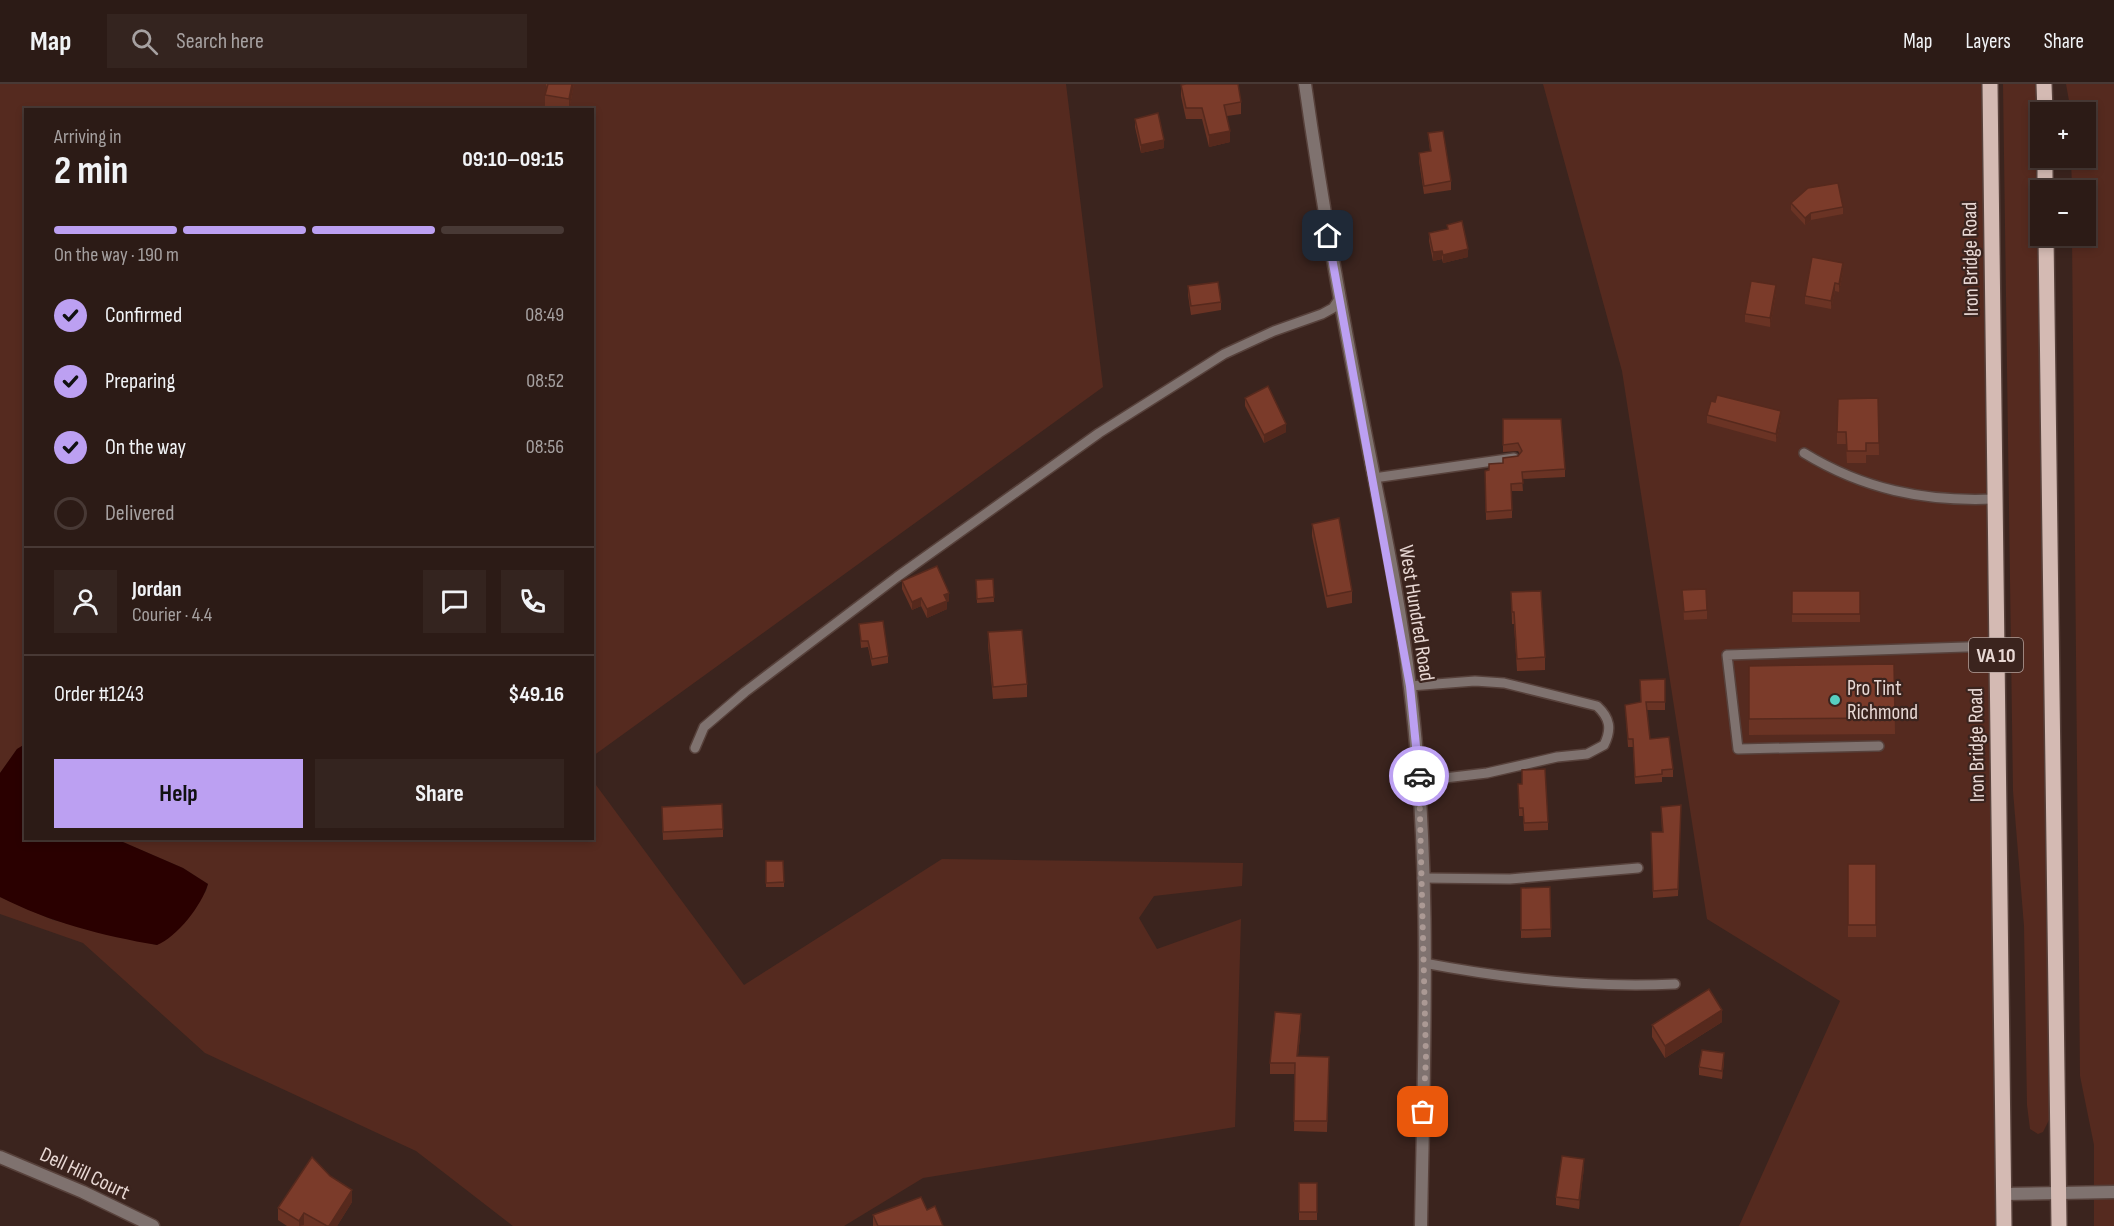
<!DOCTYPE html>
<html lang="en">
<head>
<meta charset="utf-8">
<style>
	body { margin:0; font-family:"Sofia Sans Condensed",sans-serif; background:#34241f; color:#f1f3f6; height:100vh; display:flex; flex-direction:column; font-size:22px; white-space:nowrap }
	* { box-sizing:border-box; margin:0 }
	p { font-size:20px; color:#a6a1a1 }
	.icon { flex:none; width:33px; height:33px; fill:none; stroke:currentColor; stroke-width:2; stroke-linecap:round; stroke-linejoin:round }
	.map { position:relative; flex:1; overflow:hidden }
	.side { position:absolute; left:24px; top:24px; width:570px; height:732px; display:flex; flex-direction:column; background:#2c1b16; border-radius:0px; box-shadow:0 3px 9px #0003,0 0 0 2px #483935 }
	.side>* { flex:none }
	.fabs { position:absolute; left:2030px; top:18px; display:grid; gap:12px }
	.fabs a { display:grid; place-items:center; width:66px; height:66px; border-radius:0px; background:#2c1b16; box-shadow:0 3px 9px #0003,0 0 0 2px #483935; font-size:30px }
	.pin { position:absolute; display:grid; place-items:center; width:51px; height:51px; color:#fff; margin:-26px; border-radius:12px; box-shadow:0 3px 9px #0006 }
	.courier { position:absolute; display:grid; place-items:center; width:60px; height:60px; margin:-30px; border:4px solid #bca0f2; border-radius:50%; background:#fff; color:#222; box-shadow:0 2px 8px #0007 }
	.summary em { font-style:normal; font-weight:700 }
	.summary div { display:flex; flex-direction:column-reverse }
	.summary { display:flex; align-items:center; justify-content:space-between; height:102px; padding:0 30px }
	h1 { font-size:39px; font-weight:700; line-height:45px }
	.bar { display:grid; grid-template-columns:repeat(4,1fr); gap:9px 6px; align-content:center; height:72px; padding:0 30px }
	.bar i { height:8px; border-radius:4px; background:#483935 }
	.bar .selected { background:#bca0f2 }
	.bar p { grid-column:span 4 }
	.line { display:flex; align-items:center; gap:15px; padding:0 30px; border-top:2px solid #483935 }
	.line div { flex:1 }
	.round { display:grid; place-items:center; flex:none; width:63px; height:63px; border-radius:0px; background:#34241f }
	ol { padding:0 30px; list-style:none }
	li { display:flex; align-items:center; gap:18px; height:66px }
	li p { margin-inline-start:auto }
	li .icon { padding:6px; border-radius:50%; background:#bca0f2; color:#111; stroke-width:4 }
	li:last-child { color:#a6a1a1 }
	li i { width:33px; height:33px; border:3px solid #483935; border-radius:50% }
	.cta { display:flex; gap:12px; margin-top:auto; padding:12px 30px }
	.cta a { flex:1; height:69px; border-radius:0px; background:#bca0f2; color:#111; font-size:24px; font-weight:700; line-height:69px; text-align:center }
	.cta a+a { background:#34241f; color:#f1f3f6 }
	header { display:flex; align-items:center; gap:36px; box-sizing:border-box; height:84px; padding:0 30px; background:#2c1b16; border-bottom:2px solid #483935 }
	header strong { font-size:28px }
	nav { display:flex; gap:33px; margin-inline-start:auto; font-size:21px }
	.search { width:420px; height:54px; background:#34241f; display:flex; align-items:center; gap:15px; box-sizing:border-box; padding:0 21px; border-radius:0px; color:#a6a1a1; font-size:22px }
	.map>svg:first-child { display:block }
	.green { fill:#552a1f }
	.water { fill:#2a0000 }
	.lines { fill:none; stroke-linecap:round; stroke-linejoin:round }
	.service-casing { stroke:#57413b; stroke-width:12 }
	.minor-casing { stroke:#57413b; stroke-width:15 }
	.tertiary-casing { stroke:#57413b; stroke-width:15 }
	.primary-casing { stroke:#57413b; stroke-width:18 }
	.service { stroke:#7f726f; stroke-width:9 }
	.minor { stroke:#7f726f; stroke-width:12 }
	.tertiary { stroke:#7f726f; stroke-width:12 }
	.primary { stroke:#d4bab3; stroke-width:15 }
	.wall { fill:#6a3324 }
	.shaded-wall { fill:#56291d }
	.building { fill:#7b3b2a; stroke:#56291d; stroke-width:1.5 }
	.done { stroke:#ab9994; stroke-width:6; stroke-dasharray:0 10.8 }
	.route { stroke:#bca0f2; stroke-width:8 }
	.poi-dot { fill:#57cec1; stroke:#3b241e; stroke-width:2 }
	.labels { text-anchor:middle; stroke-width:4.5; stroke-linejoin:round; paint-order:stroke }
	.shield { fill:#3b241e; stroke:#b4a29d; stroke-width:1.5 }
	.shield-label { font-size:20px; font-weight:bold; fill:#e8d8d4 }
	.street-label { font-size:21px; fill:#e8d8d4; stroke:#3b241e }
	.poi-label { font-size:21px; fill:#e8d8d4; stroke:#3b241e; text-anchor:start }
</style>
</head>
<body>
<header>
<strong>Map</strong>
<div class="search"><svg class="icon" aria-label="search" viewBox="0 0 24 24"><circle cx="10" cy="10" r="6"/><path d="M15 15l6 6"/></svg>Search here</div>
<nav><a>Map</a><a>Layers</a><a>Share</a></nav>
</header>
<div class="map">
<svg width="2114" height="1142" viewBox="0 0 2114 1142">
	<rect width="100%" height="100%" fill="#3b241e"/>
	<g class="green">
		<path d="M0 0H1066L1103 303 593 672 592 26H26V660L17 665 0 689Z"/>
		<path d="M1543 0H1987V452L2000 901 2003 1142H1739L1840 917 1707 835 1622 287Z"/>
		<path d="M2003 0H2037L2051 1022 2049 1036 2043 1048 2038 1050 2030 1045 2027 1021 2024 842 2013 707Z"/>
		<path d="M2066 0H2114V1142H2094V1061L2080 992 2072 152H2085V106H2072L2071 74H2085V28H2071Z"/>
		<path d="M593 697 744 901 942 775 1243 779 1242 802 1154 812 1139 834 1157 865 1241 835 1235 1043 923 1094 844 1142H513L416 1067 205 969 83 859 0 830V813L53 836 157 861 177 846 206 807 208 800 183 784 116 755 592 754Z"/>
	</g>
	<path class="water" d="M25 660 26 754 116 755 183 784 208 800C202 821 177 853 157 861 103 852 49 838 0 813V689L17 665Z"/>
	<g class="lines">
		<defs>
			<g id="service">
				<path d="M1804 369C1863 405 1924 418 1994 415"/>
				<path d="M1374 394 1514 374"/>
				<path d="M1410 602 1475 597 1504 599 1597 622C1610 634 1612 645 1604 661L1587 670 1557 673 1487 689 1419 697"/>
				<path d="M1879 662 1738 665 1727 571 1996 562"/>
				<path d="M695 664 704 643 745 608 897 493 1099 349 1224 270 1274 247 1322 230 1333 224 1339 215"/>
				<path d="M1422 794 1510 795 1638 784"/>
				<path d="M1424 879C1507 895 1591 904 1675 900"/>
			</g>
			<g id="minor">
				<path d="M1305 0C1321 113 1341 225 1363 337 1380 425 1400 515 1410 604 1432 782 1424 963 1421 1142"/>
				<path d="M0 1073 83 1108 153 1142"/>
			</g>
			<path id="tertiary" d="M2004 1110 2114 1108"/>
			<g id="primary">
				<path d="M1990 0 2004 1142"/>
				<path d="M2044 0 2045 28"/>
				<path d="M2045 74V106"/>
				<path d="M2046 152 2059 1142"/>
			</g>
		</defs>
		<use href="#service" class="service-casing"/>
		<use href="#minor" class="minor-casing"/>
		<use href="#tertiary" class="tertiary-casing"/>
		<use href="#primary" class="primary-casing"/>
		<use href="#service" class="service"/>
		<use href="#minor" class="minor"/>
		<use href="#tertiary" class="tertiary"/>
		<use href="#primary" class="primary"/>
	</g>
	<g class="wall">
		<path d="M546 0H574L569 26H558L545 23V11L547 3 546 2Z"/>
		<path d="M1181 1 1241 18V30L1227 32 1230 58 1209 63 1202 35H1186L1181 12Z"/>
		<path d="M1135 35 1164 64 1141 69 1135 43Z"/>
		<path d="M1428 49 1451 97V106L1424 110 1419 77V69L1430 67Z"/>
		<path d="M1791 119 1843 123V130L1811 136 1805 141 1791 126Z"/>
		<path d="M1447 141 1468 173 1443 179 1442 175 1433 177 1429 157V149L1447 145Z"/>
		<path d="M1843 187 1839 208 1835 207 1831 225 1805 220V212Z"/>
		<path d="M1188 202 1221 218V226L1191 231 1188 211Z"/>
		<path d="M1776 209 1770 243 1745 238V230Z"/>
		<path d="M1245 314 1286 348 1264 359 1245 322Z"/>
		<path d="M1878 314 1879 371H1866V379H1847L1846 360H1837V348Z"/>
		<path d="M1707 331 1781 335 1776 358 1707 339Z"/>
		<path d="M1503 335 1565 385V393L1522 395 1523 407H1512V434L1486 436 1485 387 1503 379 1520 370 1518 367 1503 368Z"/>
		<path d="M1312 440 1352 507V519L1327 524 1312 452Z"/>
		<path d="M993 495 994 518 977 519 976 496Z"/>
		<path d="M902 497 949 517 947 518V525L927 534 921 522 912 526 902 505Z"/>
		<path d="M1682 506 1707 526V535L1684 536Z"/>
		<rect x="1792" y="507" width="68" height="31"/>
		<path d="M1511 508 1545 573V586L1517 587 1514 540H1512Z"/>
		<path d="M859 540 888 572V579L872 582 868 563 861 564Z"/>
		<path d="M988 548 1027 600V613L993 615 988 561Z"/>
		<path d="M1894 580 1895 650 1749 651V582Z"/>
		<path d="M1665 595V626H1647L1650 655 1673 685V693H1662V698L1635 700 1633 663H1628L1625 621 1641 619Z"/>
		<path d="M1522 686 1548 738V746L1524 747 1523 732H1519L1518 700H1522Z"/>
		<path d="M1681 721 1678 812 1653 814 1651 748H1662L1661 723Z"/>
		<path d="M662 731 723 745V753L663 756Z"/>
		<path d="M766 777 784 798V803H766Z"/>
		<rect x="1848" y="780" width="28" height="73"/>
		<path d="M1550 803 1551 853 1521 854V804Z"/>
		<path d="M1722 938 1665 974 1652 953V941Z"/>
		<path d="M1301 941 1298 972 1329 973 1327 1048 1294 1047 1295 990H1270V979Z"/>
		<path d="M1724 978 1722 995 1699 991V983Z"/>
		<path d="M1584 1083 1579 1125 1556 1121V1113Z"/>
		<rect x="1299" y="1099" width="18" height="37"/>
		<path d="M352 1118 337 1142H287L278 1136V1124Z"/>
		<path d="M927 1126 943 1142H873V1131Z"/>
	</g>
	<g class="shaded-wall">
		<path d="M572 0H574L569 26V15Z"/>
		<path d="M1230 47V58L1209 63V51Z"/>
		<path d="M1164 56V64L1141 69V61Z"/>
		<path d="M1811 129V136L1805 141V134Z"/>
		<path d="M1468 165V173L1443 179V171Z"/>
		<path d="M1442 167V175L1433 177V168Z"/>
		<path d="M1843 179V187L1839 208V200Z"/>
		<path d="M1835 199V207L1831 225V217Z"/>
		<path d="M1776 201V209L1770 243V234Z"/>
		<path d="M1781 327V335L1776 358V350Z"/>
		<path d="M1286 340V348L1264 359V351Z"/>
		<path d="M949 509V517L947 518V525L927 534V525L944 511Z"/>
		<path d="M921 514V522L912 526V518Z"/>
		<path d="M1722 926V938L1665 974V962Z"/>
		<path d="M1301 930V941L1297 983V972Z"/>
		<path d="M1724 969V978L1722 995V987Z"/>
		<path d="M1584 1075V1083L1579 1125V1116Z"/>
		<path d="M352 1106V1118L337 1142H329Z"/>
		<path d="M304 1129V1141L299 1142V1137Z"/>
	</g>
	<g class="building">
		<path d="M548 0H572L569 15 545 11Z"/>
		<path d="M1186 0H1238L1241 18 1224 21 1230 47 1209 51 1202 24H1186L1181 1Z"/>
		<path d="M1158 29 1164 56 1141 61 1135 35Z"/>
		<path d="M1443 47 1451 97 1424 102 1419 69 1431 67 1428 49Z"/>
		<path d="M1838 99 1843 123 1811 129 1805 134 1791 119 1808 104Z"/>
		<path d="M1462 137 1468 165 1443 171 1442 167 1433 168 1429 149 1448 145 1447 141Z"/>
		<path d="M1812 173 1843 179 1839 200 1835 199 1831 217 1805 212Z"/>
		<path d="M1751 197 1776 201 1770 234 1745 230Z"/>
		<path d="M1218 198 1221 218 1191 222 1188 202Z"/>
		<path d="M1268 302 1286 340 1264 351 1245 314Z"/>
		<path d="M1717 311 1781 327 1776 350 1707 331 1711 317 1715 318Z"/>
		<path d="M1878 314 1879 359H1866V367H1847L1846 348H1837L1838 315Z"/>
		<path d="M1503 335H1561L1565 385 1522 388 1523 399 1511 400 1512 426 1486 428 1485 387 1489 386V380L1503 379V374L1518 372 1522 367 1518 359 1503 361Z"/>
		<path d="M1339 434 1352 507 1327 512 1312 440Z"/>
		<path d="M937 482 949 509 944 511 947 517 927 525 921 514 912 518 902 497Z"/>
		<path d="M993 495 994 513 977 515 976 496Z"/>
		<path d="M1706 505 1707 526 1684 528 1682 506Z"/>
		<path d="M1541 507 1545 573 1517 575 1514 528H1512L1511 508Z"/>
		<rect x="1792" y="507" width="68" height="23"/>
		<path d="M883 537 888 572 872 575 868 557H861L859 540Z"/>
		<path d="M1022 546 1027 600 993 603 988 548Z"/>
		<path d="M1894 580 1895 634 1749 635V582Z"/>
		<path d="M1665 595V618H1646L1650 655 1669 653 1673 685 1662 686V690L1635 693 1633 655H1628L1625 621 1641 618 1640 596Z"/>
		<path d="M1545 685 1548 738 1524 739 1523 724H1519L1518 700H1522V686Z"/>
		<path d="M722 720 723 745 663 748 662 723Z"/>
		<path d="M1681 721 1678 805 1653 807 1651 748H1663L1661 723Z"/>
		<path d="M766 777H783L784 798 766 799Z"/>
		<rect x="1848" y="780" width="28" height="61"/>
		<path d="M1550 803 1551 845 1521 846V804Z"/>
		<path d="M1709 905 1722 926 1665 962 1652 941Z"/>
		<path d="M1275 928 1301 930 1297 972 1329 973 1327 1037H1294L1295 979H1270Z"/>
		<path d="M1702 966 1724 969 1722 987 1699 983Z"/>
		<path d="M1562 1072 1584 1075 1579 1116 1556 1113Z"/>
		<path d="M312 1073 330 1092 352 1106 329 1142H327L304 1129 299 1137 278 1124Z"/>
		<rect x="1299" y="1099" width="18" height="29"/>
		<path d="M921 1113 927 1126 935 1122 943 1142H878L873 1131Z"/>
	</g>
	<g class="lines">
		<path class="done" d="M1419 692 1426 975 1423 1028"/>
		<path class="route" d="M1328 152 1410 602 1419 692"/>
	</g>
	<circle class="poi-dot" cx="1835" cy="616" r="6"/>
	<g class="labels">
		<rect class="shield" x="1969" y="554" width="54" height="34" rx="4.5"/>
		<g class="shield-label">
			<text x="1996" y="578">VA 10</text>
		</g>
		<g class="street-label">
			<text transform="translate(1970 175) rotate(-91)" y="7">Iron Bridge Road</text>
			<text transform="translate(1417 529) rotate(81)" y="7">West Hundred Road</text>
			<text transform="translate(1976 661) rotate(-91)" y="7">Iron Bridge Road</text>
			<text transform="translate(85 1089) rotate(25)" y="7">Dell Hill Court</text>
		</g>
		<g class="poi-label">
			<text x="1847" y="611">Pro Tint<tspan x="1847" dy="24">Richmond</tspan></text>
		</g>
	</g>
</svg>
<div class="fabs">
<a>+</a>
<a>−</a>
</div>
<div class="pin" style="left:1423px;top:1028px;background:#ea580c"><svg class="icon" aria-label="bag" viewBox="0 0 24 24"><path d="M5 8h14l-1 12H6zM9 8a3 3 0 0 1 6 0"/></svg></div>
<div class="pin" style="left:1328px;top:152px;background:#1f2937"><svg class="icon" aria-label="home" viewBox="0 0 24 24"><path d="M3 11l9-7 9 7M6 9v11h12V9"/></svg></div>
<div class="courier" style="left:1419px;top:692px"><svg class="icon" aria-label="car" viewBox="0 0 24 24"><path d="M5 17H2v-5l4-1 3-4h7l3 4 3 1v5h-3M9 17h6M6 11h13"/><circle cx="7" cy="17" r="2"/><circle cx="17" cy="17" r="2"/></svg></div>
<section class="side">
<div class="summary"><div><h1>2 min</h1><p>Arriving in</p></div><em>09:10–09:15</em></div>
<div class="bar"><i class="selected"></i><i class="selected"></i><i class="selected"></i><i></i><p>On the way · 190 m</p></div>
<ol>
<li><svg class="icon" aria-label="check" viewBox="0 0 24 24"><path d="M5 12l5 5 9-10"/></svg>Confirmed<p>08:49</p></li>
<li><svg class="icon" aria-label="check" viewBox="0 0 24 24"><path d="M5 12l5 5 9-10"/></svg>Preparing<p>08:52</p></li>
<li><svg class="icon" aria-label="check" viewBox="0 0 24 24"><path d="M5 12l5 5 9-10"/></svg>On the way<p>08:56</p></li>
<li><i></i>Delivered</li>
</ol>
<div class="line" style="height:108px"><a class="round"><svg class="icon" aria-label="person" viewBox="0 0 24 24"><circle cx="12" cy="8" r="4"/><path d="M4 21q1-7 8-7t8 7"/></svg></a><div><b>Jordan</b><p>Courier · 4.4</p></div><a class="round"><svg class="icon" aria-label="chat" viewBox="0 0 24 24"><path d="M4 5h16v11H9l-5 4z"/></svg></a><a class="round"><svg class="icon" aria-label="phone" viewBox="0 0 24 24"><path d="M5 4h4l2 5-3 2q2 4 5 5l2-3 5 2v4C11 20 4 13 5 4z"/></svg></a></div>
<div class="line" style="height:78px"><div>Order #1243</div><b>$49.16</b></div>
<div class="cta"><a>Help</a><a>Share</a></div>
</section>
</div>
</body>
</html>
